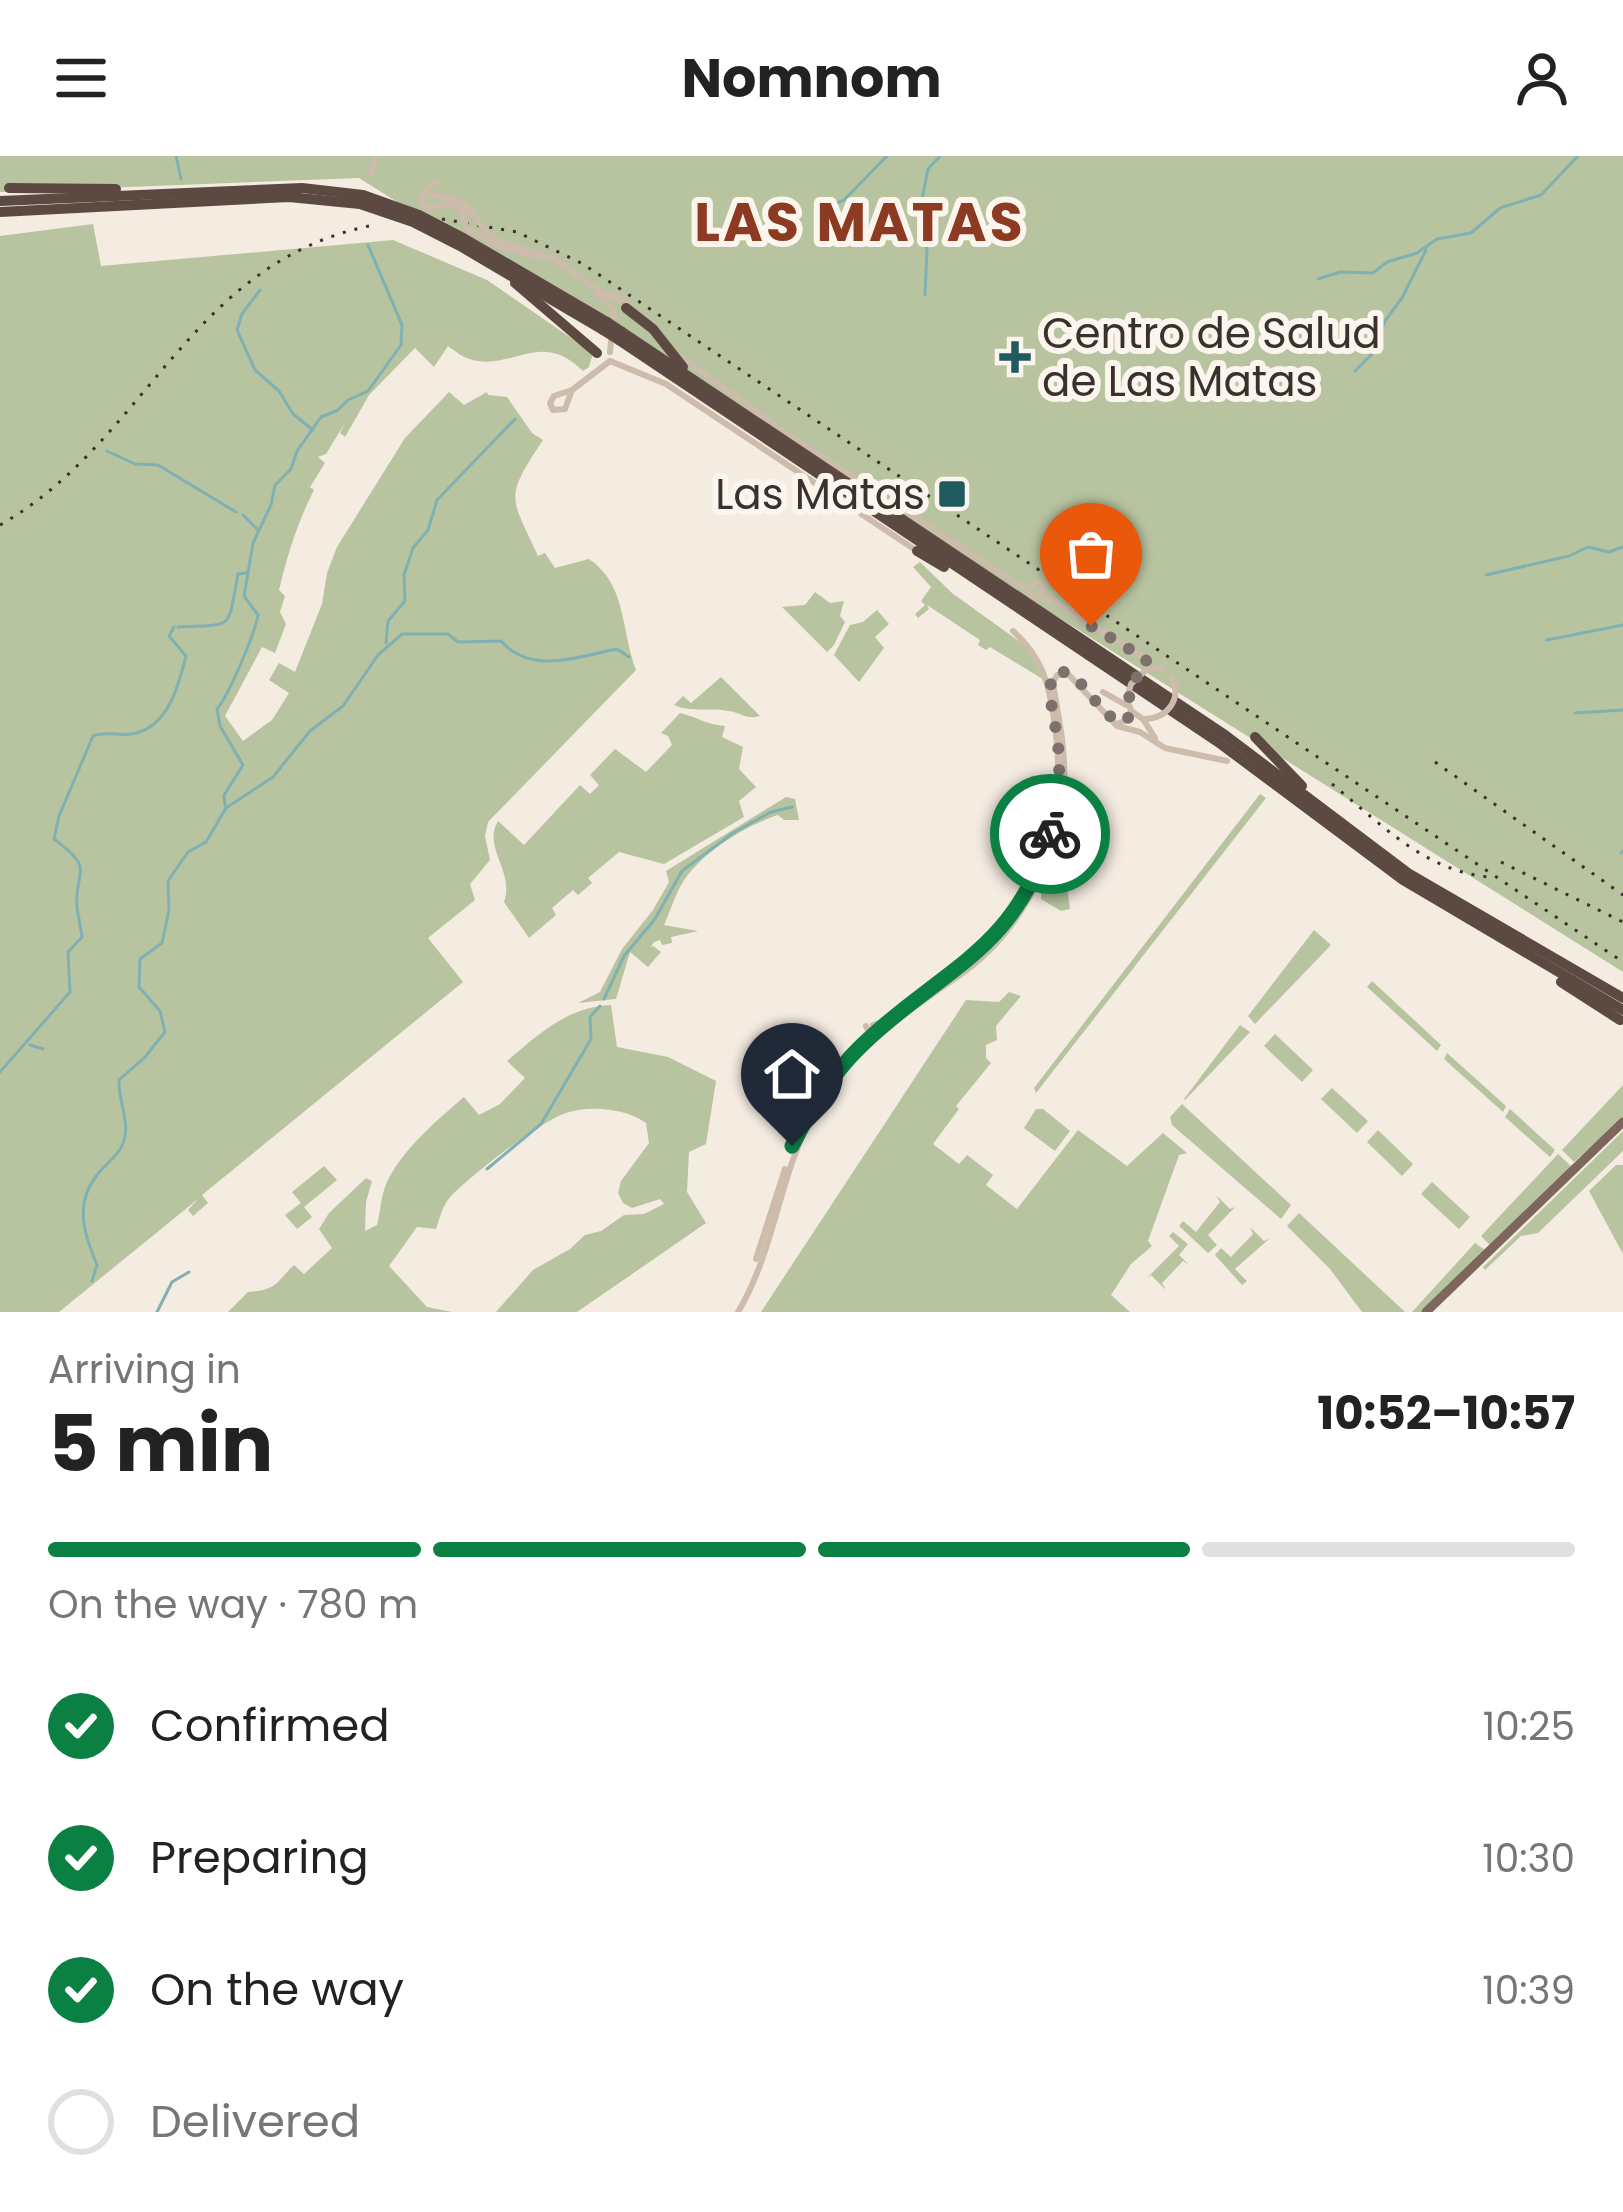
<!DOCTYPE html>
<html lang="en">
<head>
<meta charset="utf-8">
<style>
	body { margin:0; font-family:Poppins,sans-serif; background:#f2f2f2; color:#222; height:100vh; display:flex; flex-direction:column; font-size:45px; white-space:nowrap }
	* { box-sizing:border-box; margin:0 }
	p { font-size:39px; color:#767676 }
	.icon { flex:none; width:66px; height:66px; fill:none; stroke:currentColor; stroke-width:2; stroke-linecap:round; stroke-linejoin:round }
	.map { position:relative; height:1156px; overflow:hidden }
	.panel { display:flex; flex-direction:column; background:#fff; flex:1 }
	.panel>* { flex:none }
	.pin { position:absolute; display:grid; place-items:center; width:102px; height:102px; color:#fff; margin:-123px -51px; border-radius:50% 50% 50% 0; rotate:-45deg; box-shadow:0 0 12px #0007 }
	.pin .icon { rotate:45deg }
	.courier { position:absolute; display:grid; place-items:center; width:120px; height:120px; margin:-60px; border:9px solid #0b8043; border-radius:50%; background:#fff; color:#222; box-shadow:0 3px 15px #0007 }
	.overview em { font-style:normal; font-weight:700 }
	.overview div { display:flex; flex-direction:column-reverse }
	.overview { display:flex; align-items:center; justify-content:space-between; height:204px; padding:0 48px }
	h1 { font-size:78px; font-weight:700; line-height:90px }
	.bar { display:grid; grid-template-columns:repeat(4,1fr); gap:18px 12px; align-content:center; height:144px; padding:0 48px }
	.bar i { height:15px; border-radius:9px; background:#e0e0e0 }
	.bar .on { background:#0b8043 }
	.bar p { grid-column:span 4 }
	ol { padding:0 48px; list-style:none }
	li { display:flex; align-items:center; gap:36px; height:132px }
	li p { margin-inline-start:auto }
	li .icon { padding:12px; border-radius:50%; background:#0b8043; color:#fff; stroke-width:4 }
	li:last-child { color:#767676 }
	li i { width:66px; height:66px; border:6px solid #e0e0e0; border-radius:50% }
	header { display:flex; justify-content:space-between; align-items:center; height:156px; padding:0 48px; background:#fff; font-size:54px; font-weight:700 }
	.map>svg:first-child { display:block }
	.green { fill:#b8c4a0 }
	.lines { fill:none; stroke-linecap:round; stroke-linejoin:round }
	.stream { stroke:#7fb0b2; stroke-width:3 }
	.minor { stroke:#cdbbac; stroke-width:6 }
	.major { stroke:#7d675c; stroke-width:9 }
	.highway { stroke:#5c4a42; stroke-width:10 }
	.rail { stroke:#3b302b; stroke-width:3; stroke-dasharray:3 9; stroke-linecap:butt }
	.minor-bridge { stroke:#cdbbac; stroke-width:6 }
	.highway-bridge { stroke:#5c4a42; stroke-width:10 }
	.done { stroke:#7c716b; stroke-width:12; stroke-dasharray:0 21.6 }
	.route { stroke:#0b8043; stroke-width:15 }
	.poi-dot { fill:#1f5a5e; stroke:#fbf5ee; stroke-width:4.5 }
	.labels { text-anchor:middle; stroke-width:12; stroke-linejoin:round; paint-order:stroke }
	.poi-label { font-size:42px; fill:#3b302b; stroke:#fbf5ee; text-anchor:start }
	.district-label { font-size:54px; font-weight:bold; letter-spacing:3px; fill:#8c3b22; stroke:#fbf5ee }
</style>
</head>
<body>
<header><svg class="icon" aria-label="menu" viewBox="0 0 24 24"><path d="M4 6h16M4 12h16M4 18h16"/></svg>Nomnom<svg class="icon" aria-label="person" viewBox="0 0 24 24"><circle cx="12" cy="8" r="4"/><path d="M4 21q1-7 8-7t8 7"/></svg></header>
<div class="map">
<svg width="1623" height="1156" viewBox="0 0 1623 1156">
	<rect width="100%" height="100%" fill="#f4ebe1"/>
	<g class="green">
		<path d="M0 0H1623V816L359 22 0 36Z"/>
		<path d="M93 68 101 110 393 84 487 124 593 197 589 211 583 215C541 173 514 214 473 204 463 202 455 195 448 190L434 211 415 192 369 239 345 281 340 277 345 267 326 298 318 301 325 307 310 331 314 334C297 367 287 401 279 434L285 440 280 456 286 468 275 497 262 491 225 560 243 585 272 564 289 537 269 524 279 507 295 516 322 448 327 417 337 391 405 282 449 236 464 249 487 236 488 239 507 241 532 277 543 284C504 343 510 339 538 400L545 397 555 412 589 403C627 428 621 476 636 514L488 666 485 680 490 704 470 728 475 744 428 782 463 826 202 1039 208 1047 193 1060 188 1054 198 1043 59 1156H0V80Z"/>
		<path d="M920 406 952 437 1030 493 1046 525 990 491 986 494 978 489 980 484 927 449 929 453 918 462 915 458 925 449 921 445 931 431 913 411Z"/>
		<path d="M815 436 830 447 844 445 840 460 845 466 834 489 827 496 782 451 805 449Z"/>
		<path d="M877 454 889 468 875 481 884 492 859 526 834 499 850 469 863 466Z"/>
		<path d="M721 521 760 560C746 564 743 557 729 555 710 551 692 557 674 549L683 540 691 547Z"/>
		<path d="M680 557C697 561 707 569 725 570L722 581 743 591 739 613 756 631 739 645 744 661 664 708 619 696 588 722 592 727 578 739 573 734 552 752 556 759 529 782 504 746C515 715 482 692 498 665L524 689 580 629 590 638 599 629 590 619 615 593 646 616 672 589 668 580 661 577Z"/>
		<path d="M1260 638 1266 642 1036 937 1034 932Z"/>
		<path d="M786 641 795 643 799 664H784L778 659C745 670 696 699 679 733 673 745 669 758 664 769L698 775 671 781 672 787 662 789 660 784 654 786 650 792 653 790 661 796 648 811 630 796 616 843 578 847 600 836 622 793 653 754 669 726 666 715Z"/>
		<path d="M1051 723 1067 730 1070 753 1061 755 1041 743V731Z"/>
		<path d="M1314 774 1331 789 1255 868 1248 860Z"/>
		<path d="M1372 825 1441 889 1437 895 1367 831Z"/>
		<path d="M1009 836 1021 840 996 870 997 884 986 889V902L991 907 956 950 959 953 933 988 959 1008 967 999 993 1019 986 1029 1017 1053 1078 974 1127 1010 1163 977 1187 997 1179 999 1148 1085 1152 1090 1131 1108 1111 1139 1130 1156H761L966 844 999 846Z"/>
		<path d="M611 849 617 891 668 901 716 925 706 988 689 996 687 1036 706 1067 577 1156H496L533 1114 570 1093 585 1079 601 1075 624 1059 644 1058 664 1048 660 1043 632 1052 623 1047 618 1037 621 1025 649 987 646 967C626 952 589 949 566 957 539 966 473 1018 452 1039 443 1048 440 1061 436 1073L417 1071 389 1110 427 1151 452 1156H228L248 1136C278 1134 276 1126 294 1109L304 1118 332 1092 319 1073 329 1057 366 1022 372 1025 366 1046 365 1075 377 1069C381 1055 380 1042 387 1026 403 993 436 965 464 941L479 959 500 948 525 922 507 905C539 878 567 851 611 849Z"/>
		<path d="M1240 869 1250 876 1185 944 1184 943Z"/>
		<path d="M1275 878 1313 914 1302 926 1264 890Z"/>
		<path d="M1447 897 1506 950 1503 956 1444 903Z"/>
		<path d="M1623 929V962L1574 1006 1562 994Z"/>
		<path d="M1332 932 1368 965 1357 977 1321 943Z"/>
		<path d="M1182 948 1291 1049 1281 1063 1172 969 1170 961Z"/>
		<path d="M1036 953H1043L1070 975 1055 995 1024 972Z"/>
		<path d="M1510 953 1555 994 1550 1001 1505 961Z"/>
		<path d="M1378 974 1413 1008 1402 1020 1367 986Z"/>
		<path d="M1623 975V995L1538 1077 1521 1080 1485 1114 1483 1111Z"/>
		<path d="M1558 998 1572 1011 1490 1089 1481 1080Z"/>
		<path d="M1616 1009H1623V1098L1589 1035Z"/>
		<path d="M324 1010 337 1024 304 1051 312 1061 297 1073 285 1059 301 1047 292 1036Z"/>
		<path d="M1432 1026 1470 1061 1459 1073 1421 1038Z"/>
		<path d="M1216 1039 1230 1053 1235 1051 1208 1079 1217 1089 1208 1097 1179 1070 1183 1065 1196 1076 1220 1046Z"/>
		<path d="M1299 1057 1405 1156H1362L1330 1113 1287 1070Z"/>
		<path d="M1250 1071 1264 1085 1270 1082 1235 1113 1247 1125 1242 1129 1215 1099 1221 1092 1231 1101 1253 1078Z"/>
		<path d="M1173 1076 1188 1088 1179 1099 1189 1109 1183 1105 1162 1127 1166 1134 1151 1119 1146 1123 1179 1090 1169 1080Z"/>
		<path d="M1475 1087 1485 1094 1422 1156H1412Z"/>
	</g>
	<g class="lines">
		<g class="stream">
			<path d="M176 0 181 23"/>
			<path d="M827 51 844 44 887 0"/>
			<path d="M1318 123 1340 116 1373 117 1387 106 1417 97 1437 83 1471 77 1500 52 1541 39 1578 0"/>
			<path d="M260 134 242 158 237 174 255 214 279 235 293 258 313 274"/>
			<path d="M925 139 927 93 919 70 921 48 928 13 940 0"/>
			<path d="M1355 215 1373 197 1385 165 1402 142 1426 94"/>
			<path d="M107 295 135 308 158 309 236 356"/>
			<path d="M243 359 258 374"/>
			<path d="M1486 419 1569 400 1588 391 1609 396 1623 391"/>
			<path d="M178 471C235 468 227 476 238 418L246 417"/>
			<path d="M1547 484 1623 469"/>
			<path d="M386 487 388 465 405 445 404 419 413 392 428 374 437 344 515 263"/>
			<path d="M1575 557 1623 554"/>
			<path d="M225 650 224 639 243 609 220 570 217 553C229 539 255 477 258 459L244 440 253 387 271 349 275 329 291 313 297 295 321 261 338 254 348 244 368 235 401 189 402 169 368 89"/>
			<path d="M1621 697 1623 695"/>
			<path d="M604 843 624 800 655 763 682 715 733 677 771 656 792 651"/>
			<path d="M30 889 43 893"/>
			<path d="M0 916 70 836 68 796 82 781C81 771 78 761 77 751 74 713 97 715 54 683L59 660 93 580C106 575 118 580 132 578 168 572 178 531 186 500L169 480 174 471"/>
			<path d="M487 1013 541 968 591 883 590 861 600 850"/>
			<path d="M92 1125 97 1109C84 1078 74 1048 97 1019 104 1009 117 1001 122 990 132 968 118 946 119 924L145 901 165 876 160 855 139 831 140 803 162 787 169 754 168 725 188 696 206 686 226 652 273 621 310 575 343 550 378 499 402 478H448L458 486 501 485C532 520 579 500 617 493L629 501"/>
			<path d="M157 1156 172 1126 189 1116"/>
		</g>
		<g class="minor">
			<path d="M371 17 376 0"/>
			<path d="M435 26 421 41 422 49 428 52 450 47 463 56"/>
			<path d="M434 39 456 43 472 56"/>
			<path d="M466 72 498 90 538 101"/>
			<path d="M486 76C504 92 528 92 549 101 574 113 597 141 623 143L628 151"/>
			<path d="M596 136 614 154 610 196"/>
			<path d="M681 201 790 280 1017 428 1028 431 1031 440 1047 441 1146 503 1147 513 1162 512"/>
			<path d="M610 205 666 228 917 395"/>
			<path d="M572 234 565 253 553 254 550 247 554 240 572 234 610 205"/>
			<path d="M1028 431 1039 426 1043 431 1041 439"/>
			<path d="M1103 536 1126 549"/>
			<path d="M1127 542 1131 555 1143 563 1155 582"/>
			<path d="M1119 567 1128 564 1131 555"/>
			<path d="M946 824C1031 754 1072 677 1054 564 1049 527 1042 501 1013 475"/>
			<path d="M873 869 894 862"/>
			<path d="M866 870 871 881"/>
			<path d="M791 995 825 933"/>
			<path d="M756 1103 785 1013"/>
			<path d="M738 1156C776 1093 779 1015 817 951 851 896 904 857 957 821 1019 779 1060 702 1064 627 1066 593 1058 560 1053 527L1057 519H1069L1117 570 1140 576 1165 592 1227 605"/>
		</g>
		<path class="major" d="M1426 1156 1623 966"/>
		<g class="highway">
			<path d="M9 32 116 33"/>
			<path d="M0 45 302 32 363 39 419 59 465 83 607 166"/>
			<path d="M0 56 289 41 360 48 413 66 460 90 603 174"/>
			<path d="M515 127 597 197"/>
			<path d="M626 152 653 173 683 211"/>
			<path d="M622 176 1225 579 1408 717 1623 842"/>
			<path d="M619 184 1218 586 1403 724 1623 854"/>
			<path d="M917 395 944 411"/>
			<path d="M1255 581 1302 630"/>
			<path d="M1561 826 1620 864"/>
		</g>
		<g class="rail">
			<path d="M442 63 517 76 583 108 1623 806"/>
			<path d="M0 369C147 286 189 105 374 69"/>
			<path d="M1435 606 1623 739"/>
			<path d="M1332 628C1380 667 1424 715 1489 721"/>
			<path d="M1501 706 1623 766"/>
		</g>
		<g class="minor-bridge">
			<path d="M463 56 466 72"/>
			<path d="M472 56 486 76"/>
			<path d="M1127 542 1131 528 1147 513"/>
			<path d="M1143 563C1168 563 1182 543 1172 521"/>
		</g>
		<g class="highway-bridge">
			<path d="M607 166 622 176"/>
			<path d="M603 174 619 184"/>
		</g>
	</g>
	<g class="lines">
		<path class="done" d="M1050 678C1058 650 1061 618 1058 589 1056 566 1047 543 1052 520L1060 515C1087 521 1095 557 1122 567L1130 560C1129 539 1126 526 1147 513L1146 503 1091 470"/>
		<path class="route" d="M792 990C811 953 831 919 861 890 940 813 1015 797 1050 678"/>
	</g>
	<g class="poi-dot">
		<path d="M1009 183h12v12h12v12h-12v12h-12v-12h-12v-12h12z"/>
		<rect x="937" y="323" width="30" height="30" rx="6"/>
	</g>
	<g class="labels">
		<g class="poi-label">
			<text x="1042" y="192">Centro de Salud<tspan x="1042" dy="48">de Las Matas</tspan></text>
			<text x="925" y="353" text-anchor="end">Las Matas</text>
		</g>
		<g class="district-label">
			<text x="860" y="85">LAS MATAS</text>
		</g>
	</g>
</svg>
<div class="pin" style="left:1091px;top:470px;background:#ea580c"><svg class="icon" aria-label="bag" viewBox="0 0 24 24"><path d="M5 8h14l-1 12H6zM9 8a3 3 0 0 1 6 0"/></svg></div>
<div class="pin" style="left:792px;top:990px;background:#1f2937"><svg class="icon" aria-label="home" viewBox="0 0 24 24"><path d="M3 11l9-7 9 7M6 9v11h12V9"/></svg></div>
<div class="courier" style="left:1050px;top:678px"><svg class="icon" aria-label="bike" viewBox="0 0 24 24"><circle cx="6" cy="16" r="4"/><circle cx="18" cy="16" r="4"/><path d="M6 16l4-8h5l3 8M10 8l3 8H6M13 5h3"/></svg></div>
</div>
<section class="panel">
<div class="overview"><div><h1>5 min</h1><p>Arriving in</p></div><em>10:52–10:57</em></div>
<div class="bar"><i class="on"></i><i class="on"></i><i class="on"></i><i></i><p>On the way · 780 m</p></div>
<ol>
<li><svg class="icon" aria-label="check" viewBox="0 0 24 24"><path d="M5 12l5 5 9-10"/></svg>Confirmed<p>10:25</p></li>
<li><svg class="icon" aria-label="check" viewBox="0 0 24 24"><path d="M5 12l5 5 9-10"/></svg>Preparing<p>10:30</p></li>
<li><svg class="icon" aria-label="check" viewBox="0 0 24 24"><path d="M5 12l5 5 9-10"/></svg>On the way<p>10:39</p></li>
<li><i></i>Delivered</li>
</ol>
</section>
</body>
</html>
